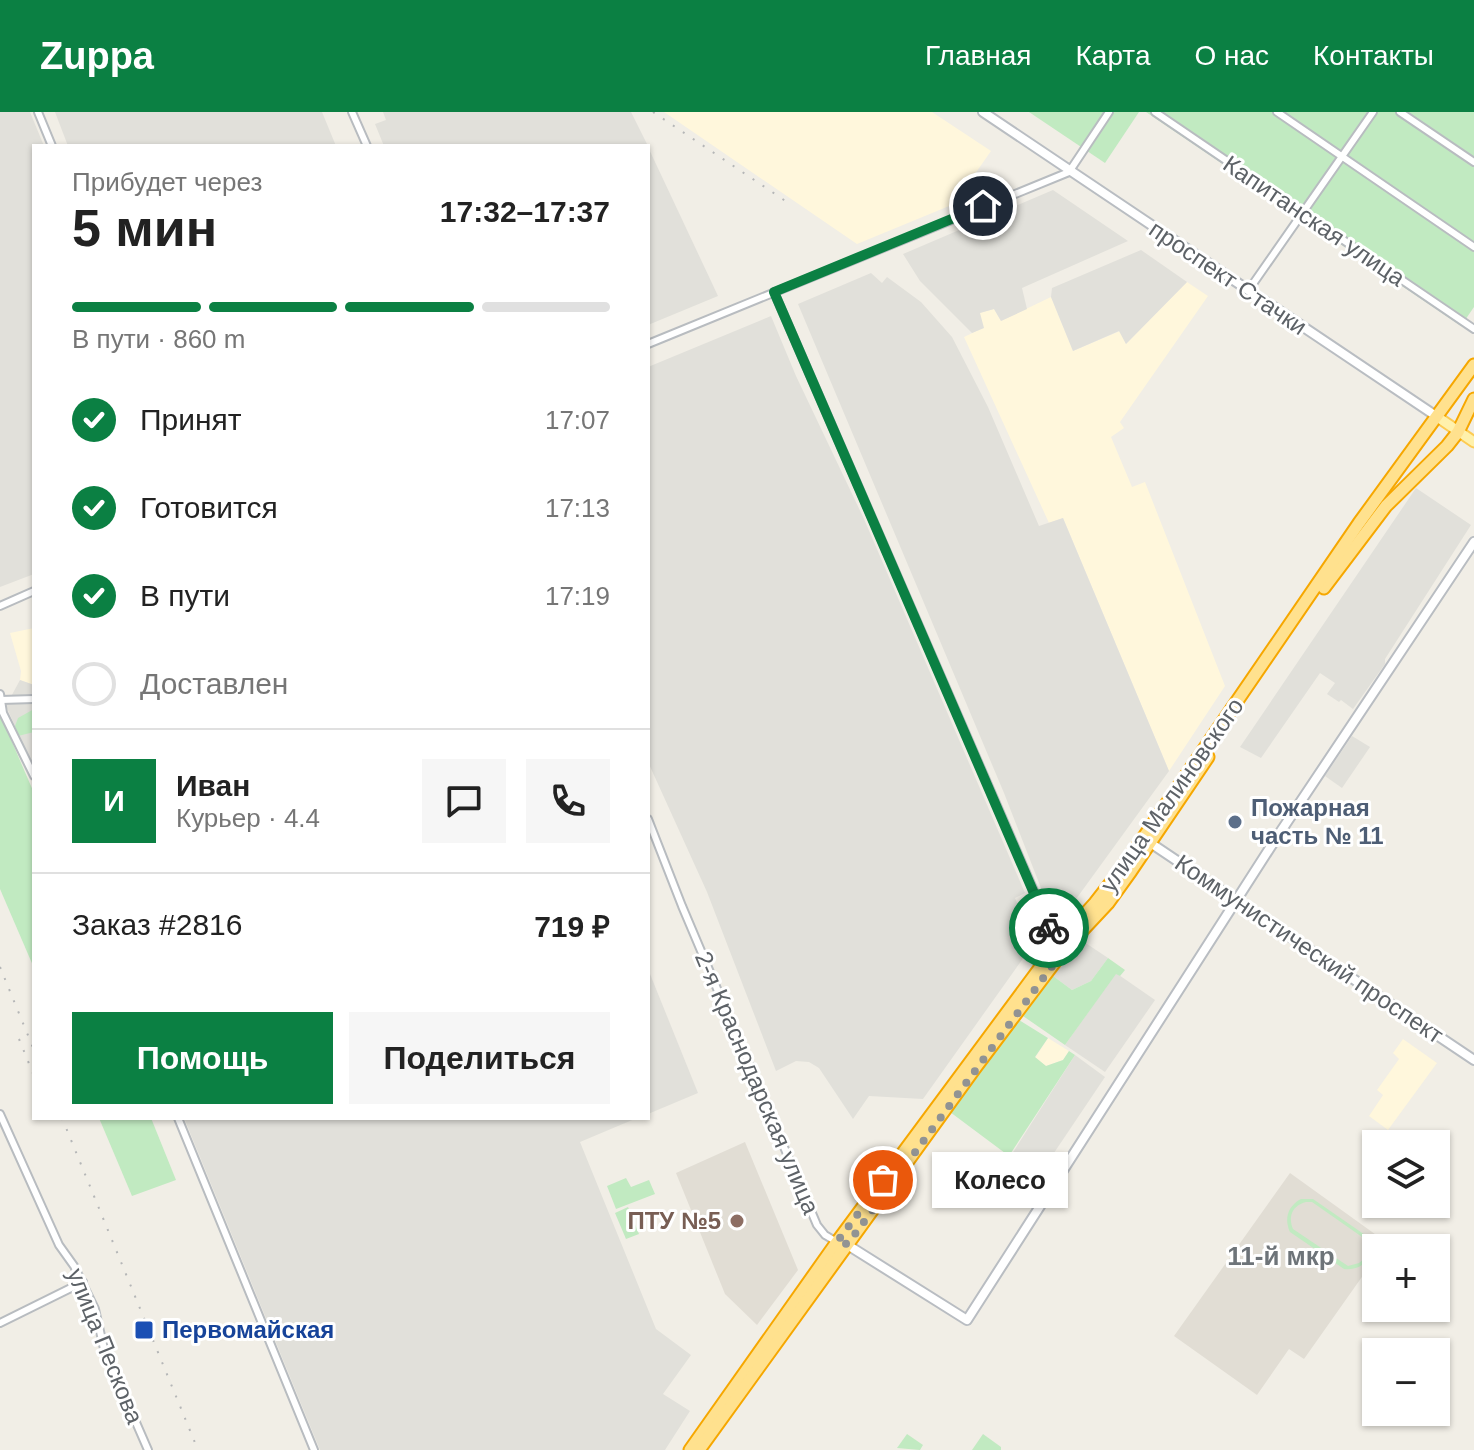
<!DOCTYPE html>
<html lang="ru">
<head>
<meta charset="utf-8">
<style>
	body { margin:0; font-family:Helvetica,sans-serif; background:#f6f6f6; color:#222; height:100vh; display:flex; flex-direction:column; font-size:30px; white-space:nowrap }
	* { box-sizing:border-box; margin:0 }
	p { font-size:26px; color:#767676 }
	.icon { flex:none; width:44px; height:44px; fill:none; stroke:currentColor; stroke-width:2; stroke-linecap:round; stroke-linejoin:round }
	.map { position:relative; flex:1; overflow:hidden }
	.panel { position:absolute; left:32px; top:32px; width:618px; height:976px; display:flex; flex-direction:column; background:#fff; border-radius:0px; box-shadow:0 2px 6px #0004 }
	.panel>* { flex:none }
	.buttons { position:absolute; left:1362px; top:1018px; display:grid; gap:16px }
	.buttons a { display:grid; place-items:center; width:88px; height:88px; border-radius:0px; background:#fff; box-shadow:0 2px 6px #0004; font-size:40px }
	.pin { position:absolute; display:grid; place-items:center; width:68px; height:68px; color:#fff; margin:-34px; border:4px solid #fff; border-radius:50%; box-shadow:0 2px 8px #0007 }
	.courier { position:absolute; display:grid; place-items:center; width:80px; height:80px; margin:-40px; border:6px solid #0b8043; border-radius:50%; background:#fff; color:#222; box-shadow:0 2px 10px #0007 }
	.bubble { position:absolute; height:56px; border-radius:0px; background:#fff; box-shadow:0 2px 6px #0004; font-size:26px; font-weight:600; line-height:56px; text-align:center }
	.overview em { font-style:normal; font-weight:600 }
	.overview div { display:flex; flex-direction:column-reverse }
	.overview { display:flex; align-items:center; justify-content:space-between; height:136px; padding:0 40px }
	h1 { font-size:52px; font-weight:600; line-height:60px }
	.bar { display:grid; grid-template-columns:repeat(4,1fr); gap:12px 8px; align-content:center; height:96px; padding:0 40px }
	.bar i { height:10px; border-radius:6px; background:#e0e0e0 }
	.bar .active { background:#0b8043 }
	.bar p { grid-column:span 4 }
	.line { display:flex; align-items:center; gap:20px; padding:0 40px; border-top:2px solid #e0e0e0 }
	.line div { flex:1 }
	.round { display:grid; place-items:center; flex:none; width:84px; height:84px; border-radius:0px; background:#f6f6f6 }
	ol { padding:0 40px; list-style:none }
	li { display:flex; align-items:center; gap:24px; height:88px }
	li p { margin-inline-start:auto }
	li .icon { padding:8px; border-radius:50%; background:#0b8043; color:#fff; stroke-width:4 }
	li:last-child { color:#767676 }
	li i { width:44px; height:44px; border:4px solid #e0e0e0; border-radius:50% }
	.primary-button { display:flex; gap:16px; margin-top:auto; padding:16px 40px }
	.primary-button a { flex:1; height:92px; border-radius:0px; background:#0b8043; color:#fff; font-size:32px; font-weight:600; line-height:92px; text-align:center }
	.primary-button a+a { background:#f6f6f6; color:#222 }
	header { display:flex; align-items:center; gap:48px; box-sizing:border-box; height:112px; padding:0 40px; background:#0b8043; color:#fff }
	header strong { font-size:38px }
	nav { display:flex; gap:44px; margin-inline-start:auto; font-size:28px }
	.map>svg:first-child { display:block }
	.commercial { fill:#fff7dc }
	.industrial { fill:#e1e0da }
	.education { fill:#e1ddd4 }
	.green { fill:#c1eac1; fill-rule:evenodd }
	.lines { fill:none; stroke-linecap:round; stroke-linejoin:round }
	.street-casing { stroke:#b8bcc0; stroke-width:10 }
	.secondary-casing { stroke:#b9bdc2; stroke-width:12 }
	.primary-casing { stroke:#fdcb53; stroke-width:13 }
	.highway-casing { stroke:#f6a700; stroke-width:15 }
	.street { stroke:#fff; stroke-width:6 }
	.secondary { stroke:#fff; stroke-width:8 }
	.primary { stroke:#fff1ac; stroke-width:9 }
	.highway { stroke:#ffe18e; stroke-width:11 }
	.rail { stroke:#b5b6b7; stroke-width:2; stroke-dasharray:2 10; stroke-linecap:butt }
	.done { stroke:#919393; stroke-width:8; stroke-dasharray:0 14.4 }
	.route { stroke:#0b8043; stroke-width:10 }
	.service-dot { fill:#5c6f8a; stroke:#fff; stroke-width:3 }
	.education-dot { fill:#8d6e63; stroke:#fff; stroke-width:3 }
	.transit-dot { fill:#1a4fb4; stroke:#fff; stroke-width:3 }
	.labels { text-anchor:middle; stroke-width:6; stroke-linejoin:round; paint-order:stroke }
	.street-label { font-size:24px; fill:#5d6267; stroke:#fff }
	.service-label { font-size:24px; font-weight:bold; fill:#4e5e75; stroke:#fff; text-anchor:start }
	.education-label { font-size:24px; font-weight:bold; fill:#785e54; stroke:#fff; text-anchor:end }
	.transit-label { font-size:24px; font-weight:bold; fill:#164399; stroke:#fff; text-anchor:start }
	.neighbourhood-label { font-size:26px; font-weight:bold; fill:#6e7479; stroke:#fff }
</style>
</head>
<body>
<header>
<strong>Zuppa</strong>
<nav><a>Главная</a><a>Карта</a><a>О нас</a><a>Контакты</a></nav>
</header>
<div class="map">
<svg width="1474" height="1338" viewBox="0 0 1474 1338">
	<rect width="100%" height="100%" fill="#f1eee6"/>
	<g class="commercial">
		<path d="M664 0H932L991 39 954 92 857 132Z"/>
		<path d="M1187 170 1208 184 1120 310 1124 316 1111 325 1132 375 1145 370 1225 574 1169 659 1063 406 1049 411 964 225 983 216 979 201 994 197 1001 209 1051 185 1073 239 1120 219 1126 232Z"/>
		<path d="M34 516V573L20 568 21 559 10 521Z"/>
		<path d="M1048 926 1069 939 1063 948 1046 954 1035 946Z"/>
		<path d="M1403 927 1437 951 1388 1018 1369 1004 1383 983 1377 978 1399 947 1393 941Z"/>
	</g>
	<g class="industrial">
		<path d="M0 0H30L44 34H34V462L0 475Z"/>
		<path d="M55 0H322L336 34H68Z"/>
		<path d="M383 0H631L648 34H384L375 12 386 8Z"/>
		<path d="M648 35 718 184 648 213Z"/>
		<path d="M1053 78 1128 129 1022 176 1027 197 1001 209 994 197 980 201 984 216 972 221 920 169 903 142Z"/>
		<path d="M1141 138 1187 170 1126 232 1119 219 1073 239 1051 185 1052 176Z"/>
		<path d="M871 161 882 171 887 165 921 190 952 225 988 295 1039 414 1063 406 1169 659 1063 805 1048 794 1004 681 798 192Z"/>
		<path d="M771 204 796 264 864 407 1025 781 1015 786 1034 831 923 987 869 984 853 1007 819 956 809 950 796 949 776 959 707 780 648 650V255Z"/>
		<path d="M1416 376 1471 413 1385 547V552L1353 597 1341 588 1339 590 1327 582 1335 571 1320 561 1261 646 1240 635Z"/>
		<path d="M20 568 34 573V656L6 594Z"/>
		<path d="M1352 624 1370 635 1342 676 1325 664Z"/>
		<path d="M1081 828 1108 846 1091 869 1072 878 1053 864Z"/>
		<path d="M648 857 698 981 648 1002Z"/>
		<path d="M1116 861 1155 888 1105 960 1065 933Z"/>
		<path d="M1075 943 1105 965 1023 1087 996 1067Z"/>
		<path d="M184 1006H637L580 1030 656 1217 691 1243 663 1282 690 1299 665 1338H320Z"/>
	</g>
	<g class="education">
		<path d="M745 1030 798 1158 757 1213 725 1182 676 1061Z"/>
		<path d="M1290 1061 1386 1130 1382 1136H1376V1145L1304 1247 1289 1237 1257 1283 1174 1224Z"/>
	</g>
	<g class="green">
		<path d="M1029 0H1139L1105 51Z"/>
		<path d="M1146 0H1474V195L1461 214Z"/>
		<path d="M34 597V620L18 624 15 614 18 606Z"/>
		<path d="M0 602 34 681V856L0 777Z"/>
		<path d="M1108 846 1125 858 1120 864 1116 862 1065 933 1023 904 1053 864 1072 878 1091 869Z"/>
		<path d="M1019 908 1048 926 1035 945 1046 954 1063 948 1069 939 1075 943 1009 1044 950 1000Z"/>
		<path d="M99 1006H151L176 1068 132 1084Z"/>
		<path d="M626 1066 631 1075 649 1068 655 1082 616 1097 607 1074Z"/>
		<path d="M1301 1087H1313L1368 1125C1376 1144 1364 1159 1344 1157L1290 1120C1284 1106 1288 1094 1301 1087ZM1306 1090H1312L1365 1127 1367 1136 1365 1146 1359 1151 1348 1154 1293 1117C1288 1104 1292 1094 1306 1090Z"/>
		<path d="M628 1095 639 1122 626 1127 615 1101Z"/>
		<path d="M907 1322 923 1333 920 1338 897 1336Z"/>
		<path d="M983 1322 1001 1335V1338H972Z"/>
	</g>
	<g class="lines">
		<defs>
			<g id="street">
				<path d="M38 0 52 34"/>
				<path d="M352 0 367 34"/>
				<path d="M1155 0 1474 217"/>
				<path d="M1277 0 1474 135"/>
				<path d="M1400 0 1474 50"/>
				<path d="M1248 179 1373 0"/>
				<path d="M774 180 1058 834"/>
				<path d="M648 232 1069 60 1109 0"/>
				<path d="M0 494 34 479"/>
				<path d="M0 582 3 601 34 664"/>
				<path d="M1 588 34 587"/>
				<path d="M648 707 682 794 817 1113 825 1123 837 1130"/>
				<path d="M0 1002 59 1133 74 1154 95 1197 104 1237 148 1338"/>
				<path d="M178 1006 314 1338"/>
				<path d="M0 1211 83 1170"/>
			</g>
			<g id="secondary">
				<path d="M983 0 1436 304"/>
				<path d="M1146 728 1474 948"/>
				<path d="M846 1132 967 1208 1275 728 1474 430"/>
			</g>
			<path id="primary" d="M1436 304 1474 330"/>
			<g id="highway">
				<path d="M1324 476 1386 394 1447 334 1458 320 1474 287"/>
				<path d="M690 1338 837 1130 1057 833 1095 791 1124 754 1359 411 1474 253"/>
				<path d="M699 1338 975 956 1064 838 1108 791 1131 759 1208 645"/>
			</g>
		</defs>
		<use href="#street" class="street-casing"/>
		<use href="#secondary" class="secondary-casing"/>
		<use href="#primary" class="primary-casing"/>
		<use href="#highway" class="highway-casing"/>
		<use href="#street" class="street"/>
		<use href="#secondary" class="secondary"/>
		<use href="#primary" class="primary"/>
		<use href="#highway" class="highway"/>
		<g class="rail">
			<path d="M653 0 790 92"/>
			<path d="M0 855 34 938"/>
			<path d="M19 927 34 964"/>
			<path d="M62 1006 198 1338"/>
		</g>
	</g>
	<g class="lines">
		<path class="done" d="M883 1068 837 1130 847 1132 855 1122 1064 838 1057 833 1049 816"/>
		<path class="route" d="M983 94 774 180 1049 816"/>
	</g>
	<circle class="service-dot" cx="1235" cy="710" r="8"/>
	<circle class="education-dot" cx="737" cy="1109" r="8"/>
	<rect class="transit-dot" x="134" y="1208" width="20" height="20" rx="4"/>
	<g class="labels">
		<g class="street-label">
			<text transform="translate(1314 109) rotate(34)" y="8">Капитанская улица</text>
			<text transform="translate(1228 166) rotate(34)" y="8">проспект Стачки</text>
			<text transform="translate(1172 683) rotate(-55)" y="8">улица Малиновского</text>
			<text transform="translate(1309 837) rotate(34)" y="8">Коммунистический проспект</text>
			<text transform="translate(757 971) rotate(67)" y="8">2-я Краснодарская улица</text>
			<text transform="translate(105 1234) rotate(68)" y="8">улица Пескова</text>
		</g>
		<g class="service-label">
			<text x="1251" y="704">Пожарная<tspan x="1251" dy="28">часть № 11</tspan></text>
		</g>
		<g class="education-label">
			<text x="721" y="1117">ПТУ №5</text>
		</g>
		<g class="transit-label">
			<text x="162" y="1226">Первомайская</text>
		</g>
		<g class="neighbourhood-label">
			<text x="1281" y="1153">11-й мкр</text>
		</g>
	</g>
</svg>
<div class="buttons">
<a><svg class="icon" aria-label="layers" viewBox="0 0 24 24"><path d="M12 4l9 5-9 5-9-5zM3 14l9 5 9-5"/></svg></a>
<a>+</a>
<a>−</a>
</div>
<div class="pin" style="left:883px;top:1068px;background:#ea580c"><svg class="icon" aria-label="bag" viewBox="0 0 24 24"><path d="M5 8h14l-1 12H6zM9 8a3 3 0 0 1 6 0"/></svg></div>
<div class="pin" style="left:983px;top:94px;background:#1f2937"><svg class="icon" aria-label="home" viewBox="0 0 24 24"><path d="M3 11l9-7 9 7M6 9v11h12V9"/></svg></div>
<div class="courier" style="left:1049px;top:816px"><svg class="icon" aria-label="bike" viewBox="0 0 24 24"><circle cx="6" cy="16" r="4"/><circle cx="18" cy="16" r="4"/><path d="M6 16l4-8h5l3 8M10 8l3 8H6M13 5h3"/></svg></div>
<div class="bubble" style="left:932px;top:1040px;width:136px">Колесо</div>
<section class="panel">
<div class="overview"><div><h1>5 мин</h1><p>Прибудет через</p></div><em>17:32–17:37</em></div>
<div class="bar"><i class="active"></i><i class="active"></i><i class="active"></i><i></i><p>В пути · 860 m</p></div>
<ol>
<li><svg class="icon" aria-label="check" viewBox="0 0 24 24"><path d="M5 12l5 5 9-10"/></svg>Принят<p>17:07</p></li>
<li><svg class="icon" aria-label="check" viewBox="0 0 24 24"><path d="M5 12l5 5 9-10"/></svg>Готовится<p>17:13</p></li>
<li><svg class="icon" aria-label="check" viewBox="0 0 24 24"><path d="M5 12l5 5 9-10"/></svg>В пути<p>17:19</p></li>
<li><i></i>Доставлен</li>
</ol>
<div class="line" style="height:144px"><b class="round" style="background:#0b8043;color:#fff">И</b><div><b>Иван</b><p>Курьер · 4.4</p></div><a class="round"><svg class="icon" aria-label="chat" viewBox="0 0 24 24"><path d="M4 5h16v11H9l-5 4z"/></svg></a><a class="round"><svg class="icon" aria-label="phone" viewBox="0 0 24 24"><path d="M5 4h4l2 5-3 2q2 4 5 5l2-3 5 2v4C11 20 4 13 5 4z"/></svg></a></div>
<div class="line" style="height:104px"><div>Заказ #2816</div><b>719 ₽</b></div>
<div class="primary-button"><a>Помощь</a><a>Поделиться</a></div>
</section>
</div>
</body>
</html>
